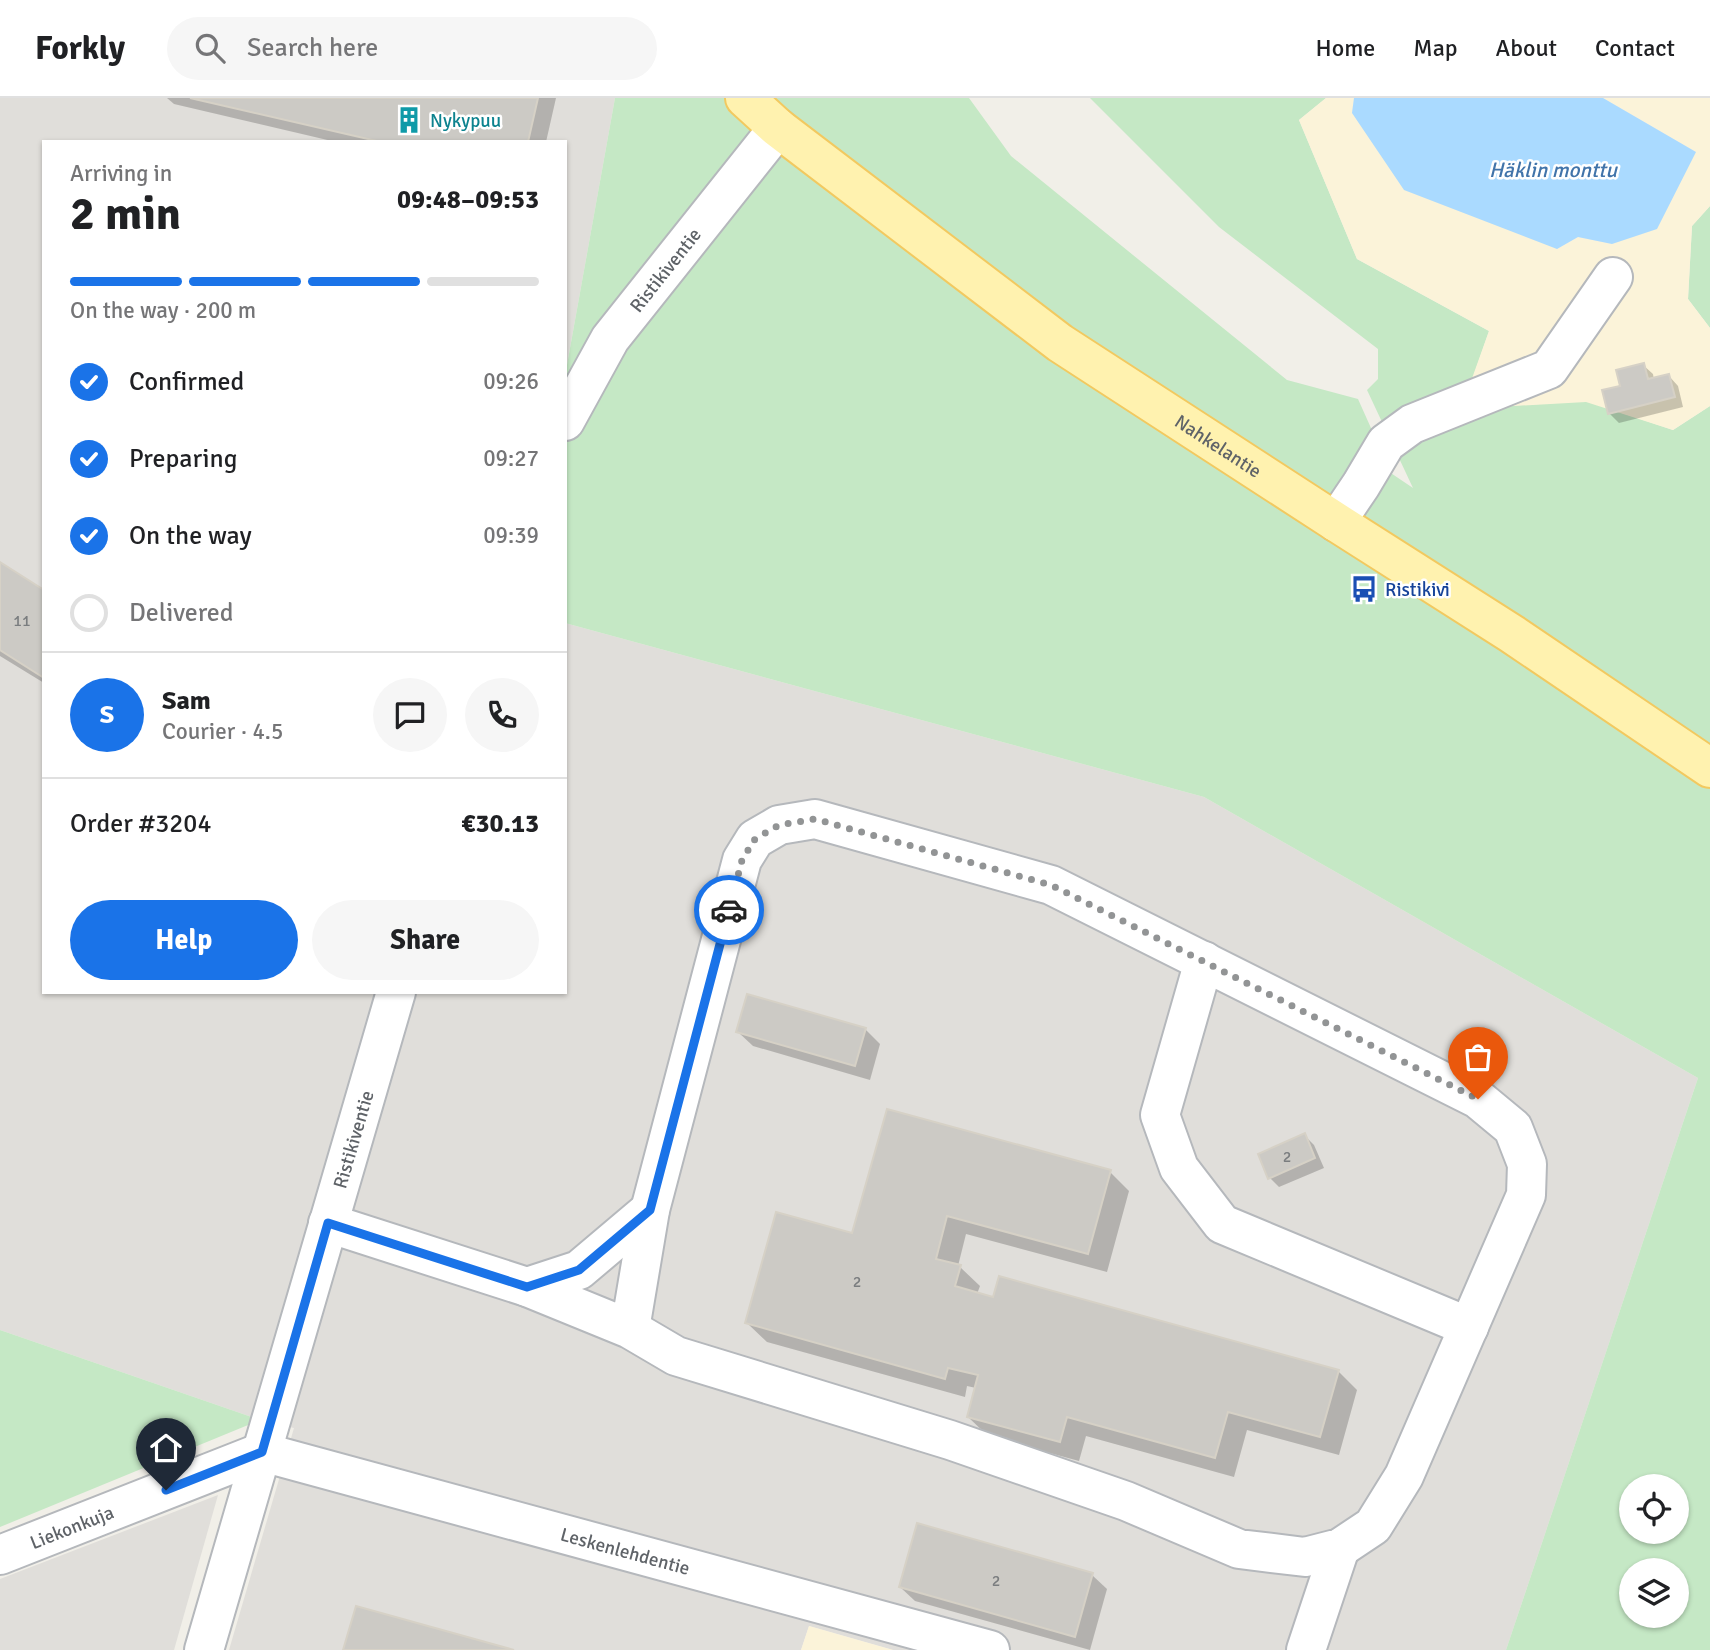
<!DOCTYPE html>
<html lang="en">
<head>
<meta charset="utf-8">
<style>
	body { margin:0; font-family:Signika,sans-serif; background:#f6f6f6; color:#202124; height:100vh; display:flex; flex-direction:column; font-size:26px; white-space:nowrap }
	* { box-sizing:border-box; margin:0 }
	p { font-size:23px; color:#757577 }
	.icon { flex:none; width:38px; height:38px; fill:none; stroke:currentColor; stroke-width:2; stroke-linecap:round; stroke-linejoin:round }
	.map { position:relative; flex:1; overflow:hidden }
	.drawer { position:absolute; left:42px; top:42px; width:525px; height:854px; display:flex; flex-direction:column; background:#fff; border-radius:0px; box-shadow:0 2px 5px #0004 }
	.drawer>* { flex:none }
	.controls { position:absolute; left:1619px; top:1376px; display:grid; gap:14px }
	.controls a { display:grid; place-items:center; width:70px; height:70px; border-radius:50%; background:#fff; box-shadow:0 2px 5px #0004; font-size:35px }
	.pin { position:absolute; display:grid; place-items:center; width:60px; height:60px; color:#fff; margin:-72px -30px; border-radius:50% 50% 50% 0; rotate:-45deg; box-shadow:0 0 7px #0007 }
	.pin .icon { rotate:45deg }
	.courier { position:absolute; display:grid; place-items:center; width:70px; height:70px; margin:-35px; border:5px solid #1a73e8; border-radius:50%; background:#fff; color:#222; box-shadow:0 2px 9px #0007 }
	.overview em { font-style:normal; font-weight:700 }
	.overview div { display:flex; flex-direction:column-reverse }
	.overview { display:flex; align-items:center; justify-content:space-between; height:119px; padding:0 28px }
	h1 { font-size:46px; font-weight:700; line-height:52px }
	.bar { display:grid; grid-template-columns:repeat(4,1fr); gap:10px 7px; align-content:center; height:84px; padding:0 28px }
	.bar i { height:9px; border-radius:5px; background:#e0e0e0 }
	.bar .current { background:#1a73e8 }
	.bar p { grid-column:span 4 }
	.line { display:flex; align-items:center; gap:18px; padding:0 28px; border-top:2px solid #e0e0e0 }
	.line div { flex:1 }
	.round { display:grid; place-items:center; flex:none; width:74px; height:74px; border-radius:37px; background:#f6f6f6 }
	ol { padding:0 28px; list-style:none }
	li { display:flex; align-items:center; gap:21px; height:77px }
	li p { margin-inline-start:auto }
	li .icon { padding:7px; border-radius:50%; background:#1a73e8; color:#fff; stroke-width:4 }
	li:last-child { color:#757577 }
	li i { width:38px; height:38px; border:4px solid #e0e0e0; border-radius:50% }
	.action { display:flex; gap:14px; margin-top:auto; padding:14px 28px }
	.action a { flex:1; height:80px; border-radius:42px; background:#1a73e8; color:#fff; font-size:28px; font-weight:700; line-height:80px; text-align:center }
	.action a+a { background:#f6f6f6; color:#202124 }
	header { display:flex; align-items:center; gap:42px; box-sizing:border-box; height:98px; padding:0 35px; background:#fff; border-bottom:2px solid #e0e0e0 }
	header strong { font-size:33px }
	nav { display:flex; gap:38px; margin-inline-start:auto; font-size:24px }
	.search { width:490px; height:63px; background:#f6f6f6; display:flex; align-items:center; gap:18px; box-sizing:border-box; padding:0 24px; border-radius:38px; color:#757577; font-size:26px }
	.map>svg:first-child { display:block }
	.industrial { fill:#e0deda }
	.green { fill:#c5e8c5; fill-rule:evenodd }
	.sand { fill:#fbf3d9 }
	.water { fill:#aadaff }
	.shadow { fill:#0003 }
	.building { fill:#cccac5; stroke:#d6d1c6; stroke-width:2 }
	.lines { fill:none; stroke-linecap:round; stroke-linejoin:round }
	.minor-casing { stroke:#b5b8bc; stroke-width:42 }
	.major-casing { stroke:#f2c960; stroke-width:42 }
	.minor { stroke:#fff; stroke-width:38 }
	.major { stroke:#fff2af; stroke-width:38 }
	.done { stroke:#929495; stroke-width:7; stroke-dasharray:0 12.6 }
	.route { stroke:#1a73e8; stroke-width:9 }
	.labels { text-anchor:middle; stroke-width:5; stroke-linejoin:round; paint-order:stroke }
	.number-label { font-size:16px; fill:#7a7d7f }
	.culture-label { font-size:19px; fill:#0d838f; stroke:#fff; text-anchor:start }
	.street-label { font-size:19px; fill:#5f6368; stroke:#fff }
	.transit-label { font-size:19px; fill:#164399; stroke:#fff; text-anchor:start }
	.water-label { font-size:21px; font-style:italic; fill:#4174aa; stroke:#fff }
</style>
</head>
<body>
<header>
<strong>Forkly</strong>
<div class="search"><svg class="icon" aria-label="search" viewBox="0 0 24 24"><circle cx="10" cy="10" r="6"/><path d="M15 15l6 6"/></svg>Search here</div>
<nav><a>Home</a><a>Map</a><a>About</a><a>Contact</a></nav>
</header>
<div class="map">
<svg width="1710" height="1552" viewBox="0 0 1710 1552">
	<rect width="100%" height="100%" fill="#f1efe8"/>
	<g class="industrial">
		<path d="M0 0H615L565 278V44H44V894H565V525L1204 699 1698 980 1506 1552H893L809 1528 801 1552H229L294 1330 260 1322 0 1232Z"/>
		<path d="M218 1397 174 1552H0V1481Z"/>
	</g>
	<g class="green">
		<path d="M615 0H969L1011 58 1287 282 1358 301 1375 339 1364 357 1413 390 1367 292 1378 281V251L1219 129 1090 0H1326L1299 22 1357 161 1489 233 1462 311 1586 303 1673 332 1710 308V1552H1506L1698 980 1204 699 565 525V278ZM1631 1388H1676V1433H1631ZM1631 1472H1676V1517H1631Z"/>
		<path d="M1710 108V230L1688 201 1692 128Z"/>
		<path d="M0 1232 260 1322 0 1429Z"/>
	</g>
	<g class="sand">
		<path d="M1326 0H1354L1352 15 1557 151 1578 139 1612 146 1696 54 1603 0H1710V108L1692 128 1688 201 1710 230V308L1673 332 1586 304 1461 311 1489 233 1357 161 1299 22Z"/>
		<path d="M809 1528 893 1552H801Z"/>
	</g>
	<path class="water" d="M1354 0H1603L1696 54 1657 131 1612 146 1578 139 1557 151 1404 92 1352 15Z"/>
	<g class="shadow">
		<path d="M167 0H556L546 44H336L174 6Z"/>
		<path d="M1643 267 1653 276 1654 282 1669 278 1678 288 1683 309 1619 325 1609 315Z"/>
		<path d="M0 466 44 494V585L0 558Z"/>
		<path d="M865 931 880 946 870 982 753 948 738 934Z"/>
		<path d="M1304 1037 1314 1047 1324 1070 1279 1089 1270 1080Z"/>
		<path d="M1110 1074 1129 1093 1107 1174 966 1136 958 1168 960 1169 980 1188 977 1196 1338 1273 1357 1292 1339 1357 1247 1332 1234 1379 1086 1338 1079 1363 988 1338 968 1319 976 1290 967 1288 965 1299 767 1244 747 1225 854 1137Z"/>
		<path d="M1092 1477 1107 1491 1090 1552 915 1503 900 1489Z"/>
	</g>
	<g class="building">
		<path d="M190 0H538L528 44H381Z"/>
		<path d="M1644 265 1648 281 1669 276 1675 299 1608 316 1602 292 1620 288 1616 272Z"/>
		<path d="M0 464 44 492V580L0 552Z"/>
		<path d="M747 896 866 930 855 968 736 934Z"/>
		<path d="M887 1011 1111 1072 1088 1156 947 1118 936 1161 961 1167 955 1188 993 1199 999 1178 1339 1272 1320 1339 1228 1314 1215 1360 1067 1319 1060 1344 967 1319 978 1277 948 1270 945 1281 745 1225 776 1114 852 1135Z"/>
		<path d="M1305 1035 1315 1060 1268 1081 1258 1056Z"/>
		<path d="M917 1425 1093 1475 1075 1539 899 1489Z"/>
		<path d="M356 1508 514 1552H343Z"/>
	</g>
	<g class="lines">
		<defs>
			<g id="minor">
				<path id="s1" d="M565 323 610 241 778 30"/>
				<path d="M1336 424 1361 387 1386 345 1412 326 1549 271 1613 179"/>
				<path d="M1204 863 1160 1017 1179 1070 1222 1126 1469 1229"/>
				<path d="M328 1125 527 1189 630 1231 676 1258 950 1342 1126 1403 1239 1451 1305 1459 1340 1450 1373 1428 1404 1378 1526 1097 1527 1066 1513 1030 1478 1001 1051 787 815 721 779 727 755 741 742 762 650 1112 630 1231"/>
				<path d="M527 1189 579 1172 650 1112"/>
				<path id="s2" d="M0 1457 262 1354 990 1552"/>
				<path id="s3" d="M204 1552 396 894"/>
				<path d="M1306 1552 1340 1450"/>
			</g>
			<g id="major">
				<path id="s4" d="M745 0 778 30 1060 245 1336 424 1512 536 1710 670"/>
			</g>
		</defs>
		<use href="#minor" class="minor-casing"/>
		<use href="#major" class="major-casing"/>
		<use href="#minor" class="minor"/>
		<use href="#major" class="major"/>
	</g>
	<g class="lines">
		<path class="done" d="M729 812 742 762 755 741 779 727 815 721 1051 787 1478 1001"/>
		<path class="route" d="M166 1392 262 1354 328 1125 527 1189 579 1172 650 1112 729 812"/>
	</g>
	<defs>
		<symbol id="building-bare" viewBox="-9 -9 18 18"><path d="M-4-6H4V6H1V3H-1V6H-4ZM-2.5-4.3h1.7v1.8h-1.7ZM.8-4.3h1.7v1.8H.8ZM-2.5-1h1.7V.8h-1.7ZM.8-1h1.7V.8H.8Z" fill="#0f9aa8" stroke="#fff" stroke-width="2.5" paint-order="stroke"/></symbol>
		<symbol id="bus-bare" viewBox="-9 -9 18 18"><path d="M-5-6H5V4H4V6H2V4H-2V6H-4V4H-5ZM-3.5-4V0h7V-4ZM-3.5 1.2v1.5H-2V1.2ZM2 1.2v1.5H3.5V1.2Z" fill="#1a4fb4" stroke="#fff" stroke-width="2.5" paint-order="stroke"/></symbol>
	</defs>
	<g fill-rule="evenodd">
		<use href="#building-bare" x="390" y="3" width="38" height="38"/>
		<use href="#bus-bare" x="1345" y="472" width="38" height="38"/>
	</g>
	<g class="labels">
		<g class="number-label">
			<text x="22" y="528">11</text>
			<text x="1287" y="1064">2</text>
			<text x="857" y="1189">2</text>
			<text x="996" y="1488">2</text>
		</g>
		<g class="culture-label">
			<text x="430" y="29">Nykypuu</text>
		</g>
		<g class="street-label">
			<text dy="7" stroke="none"><textPath href="#s1" startOffset="182">Ristikiventie</textPath></text>
			<text dy="7" stroke="none"><textPath href="#s4" startOffset="588">Nahkelantie</textPath></text>
			<text dy="7" stroke="none"><textPath href="#s3" startOffset="532">Ristikiventie</textPath></text>
			<text dy="7" stroke="none"><textPath href="#s2" startOffset="77">Liekonkuja</textPath></text>
			<text dy="7" stroke="none"><textPath href="#s2" startOffset="658">Leskenlehdentie</textPath></text>
		</g>
		<g class="transit-label">
			<text x="1385" y="498">Ristikivi</text>
		</g>
		<g class="water-label">
			<text x="1553" y="79">Häklin monttu</text>
		</g>
	</g>
</svg>
<div class="controls">
<a><svg class="icon" aria-label="locate" viewBox="0 0 24 24"><circle cx="12" cy="12" r="6"/><path d="M12 2v4M12 18v4M2 12h4M18 12h4"/></svg></a>
<a><svg class="icon" aria-label="layers" viewBox="0 0 24 24"><path d="M12 4l9 5-9 5-9-5zM3 14l9 5 9-5"/></svg></a>
</div>
<div class="pin" style="left:1478px;top:1001px;background:#ea580c"><svg class="icon" aria-label="bag" viewBox="0 0 24 24"><path d="M5 8h14l-1 12H6zM9 8a3 3 0 0 1 6 0"/></svg></div>
<div class="pin" style="left:166px;top:1392px;background:#1f2937"><svg class="icon" aria-label="home" viewBox="0 0 24 24"><path d="M3 11l9-7 9 7M6 9v11h12V9"/></svg></div>
<div class="courier" style="left:729px;top:812px"><svg class="icon" aria-label="car" viewBox="0 0 24 24"><path d="M5 17H2v-5l4-1 3-4h7l3 4 3 1v5h-3M9 17h6M6 11h13"/><circle cx="7" cy="17" r="2"/><circle cx="17" cy="17" r="2"/></svg></div>
<section class="drawer">
<div class="overview"><div><h1>2 min</h1><p>Arriving in</p></div><em>09:48–09:53</em></div>
<div class="bar"><i class="current"></i><i class="current"></i><i class="current"></i><i></i><p>On the way · 200 m</p></div>
<ol>
<li><svg class="icon" aria-label="check" viewBox="0 0 24 24"><path d="M5 12l5 5 9-10"/></svg>Confirmed<p>09:26</p></li>
<li><svg class="icon" aria-label="check" viewBox="0 0 24 24"><path d="M5 12l5 5 9-10"/></svg>Preparing<p>09:27</p></li>
<li><svg class="icon" aria-label="check" viewBox="0 0 24 24"><path d="M5 12l5 5 9-10"/></svg>On the way<p>09:39</p></li>
<li><i></i>Delivered</li>
</ol>
<div class="line" style="height:126px"><b class="round" style="background:#1a73e8;color:#fff">S</b><div><b>Sam</b><p>Courier · 4.5</p></div><a class="round"><svg class="icon" aria-label="chat" viewBox="0 0 24 24"><path d="M4 5h16v11H9l-5 4z"/></svg></a><a class="round"><svg class="icon" aria-label="phone" viewBox="0 0 24 24"><path d="M5 4h4l2 5-3 2q2 4 5 5l2-3 5 2v4C11 20 4 13 5 4z"/></svg></a></div>
<div class="line" style="height:91px"><div>Order #3204</div><b>€30.13</b></div>
<div class="action"><a>Help</a><a>Share</a></div>
</section>
</div>
</body>
</html>
